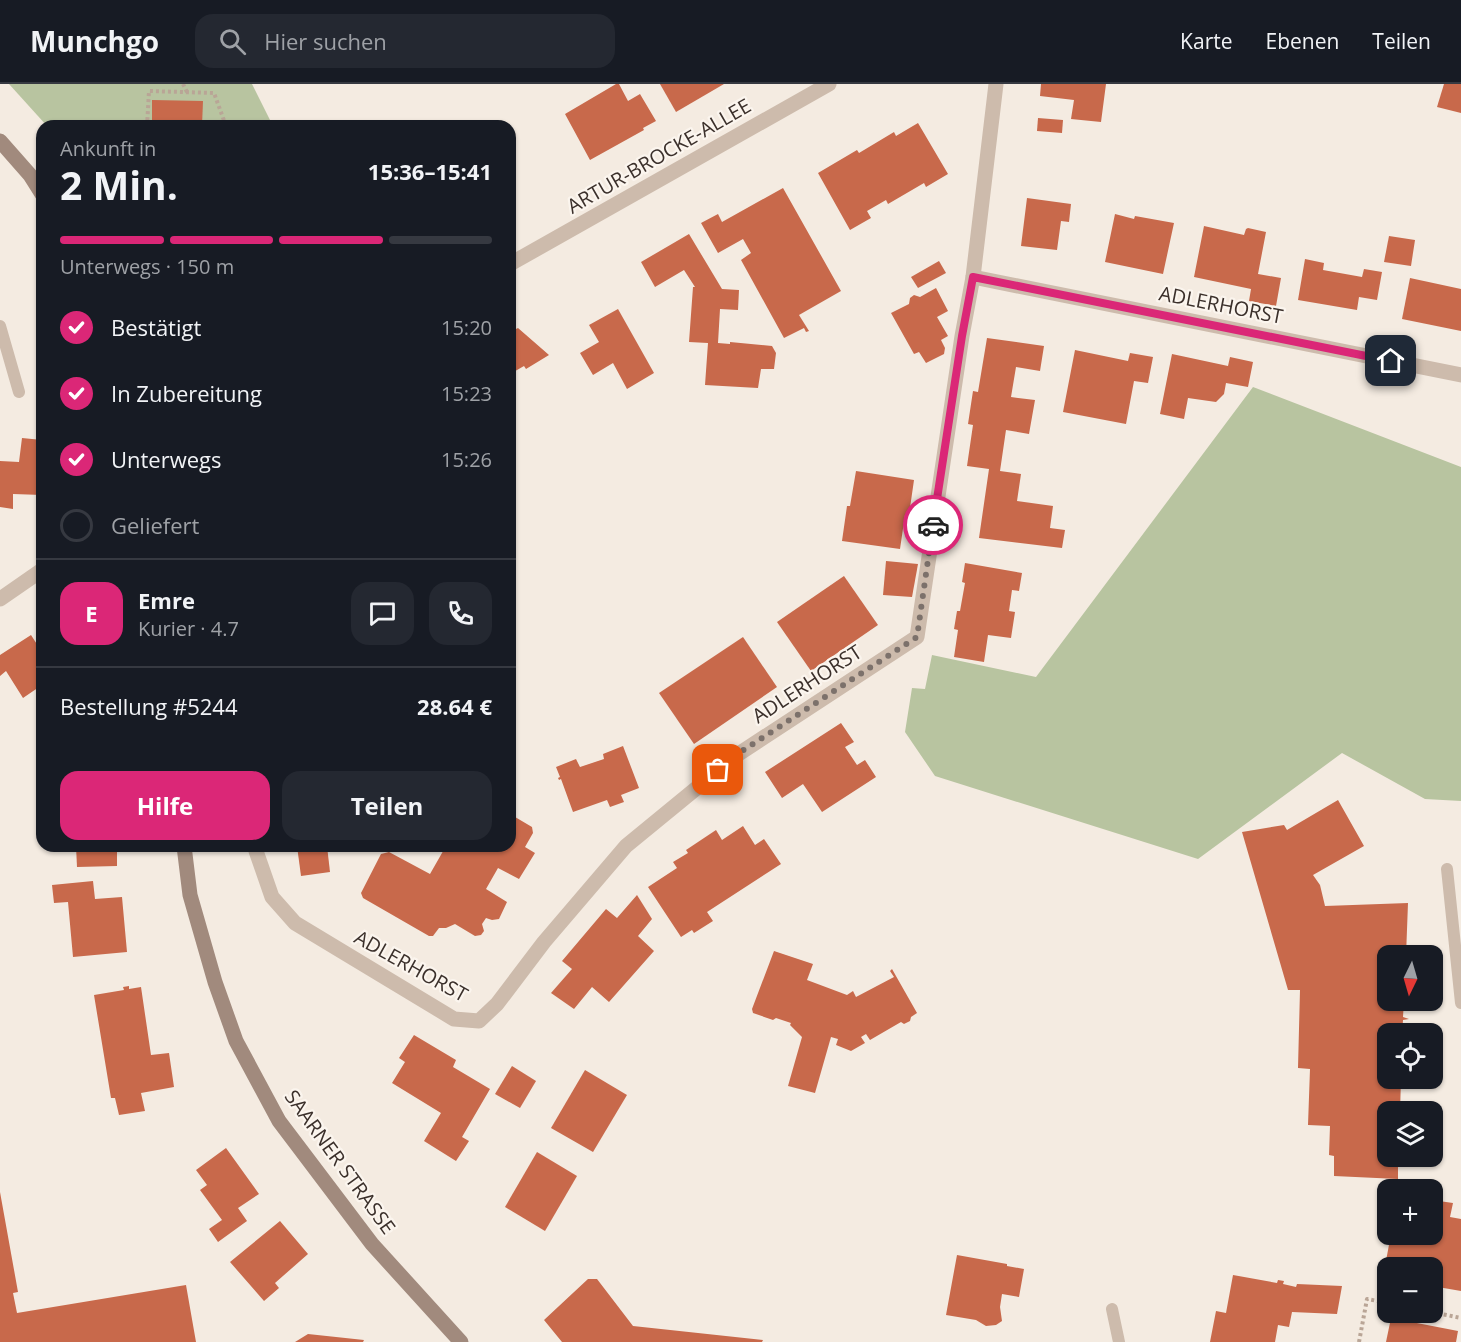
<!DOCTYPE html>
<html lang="de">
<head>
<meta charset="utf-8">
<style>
	body { margin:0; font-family:"Open Sans",sans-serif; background:#242831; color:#f1f3f6; height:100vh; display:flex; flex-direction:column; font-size:22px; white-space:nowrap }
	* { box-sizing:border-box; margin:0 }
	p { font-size:20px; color:#9ea1a6 }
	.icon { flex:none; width:33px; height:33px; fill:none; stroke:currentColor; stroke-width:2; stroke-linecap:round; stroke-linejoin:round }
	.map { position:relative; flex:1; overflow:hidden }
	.side { position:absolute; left:36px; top:36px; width:480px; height:732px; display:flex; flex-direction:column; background:#171b24; border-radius:18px; box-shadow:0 2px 4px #0004 }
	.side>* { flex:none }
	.needle { width:39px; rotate:185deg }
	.buttons { position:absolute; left:1377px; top:861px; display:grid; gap:12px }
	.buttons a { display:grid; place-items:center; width:66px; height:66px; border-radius:12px; background:#171b24; box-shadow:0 2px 4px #0004; font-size:30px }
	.pin { position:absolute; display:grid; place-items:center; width:51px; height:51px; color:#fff; margin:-26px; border-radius:12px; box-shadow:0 3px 9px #0006 }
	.courier { position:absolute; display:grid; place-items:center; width:60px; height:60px; margin:-30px; border:4px solid #db2777; border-radius:50%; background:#fff; color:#222; box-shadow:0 2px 8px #0007 }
	.headline em { font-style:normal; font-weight:700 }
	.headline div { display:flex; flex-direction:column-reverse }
	.headline { display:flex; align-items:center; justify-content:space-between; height:102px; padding:0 24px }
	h1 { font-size:39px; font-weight:700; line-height:45px }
	.bar { display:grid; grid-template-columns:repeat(4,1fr); gap:9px 6px; align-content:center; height:72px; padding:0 24px }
	.bar i { height:8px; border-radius:4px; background:#363941 }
	.bar .active { background:#db2777 }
	.bar p { grid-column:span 4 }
	.line { display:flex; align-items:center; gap:15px; padding:0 24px; border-top:2px solid #363941 }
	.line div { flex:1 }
	.round { display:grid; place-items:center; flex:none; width:63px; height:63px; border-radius:18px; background:#242831 }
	ol { padding:0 24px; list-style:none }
	li { display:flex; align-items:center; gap:18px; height:66px }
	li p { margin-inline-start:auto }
	li .icon { padding:6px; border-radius:50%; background:#db2777; color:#fff; stroke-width:4 }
	li:last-child { color:#9ea1a6 }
	li i { width:33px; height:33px; border:3px solid #363941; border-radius:50% }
	.button { display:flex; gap:12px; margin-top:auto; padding:12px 24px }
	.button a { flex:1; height:69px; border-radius:18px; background:#db2777; color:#fff; font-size:24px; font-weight:700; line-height:69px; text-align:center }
	.button a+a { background:#242831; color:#f1f3f6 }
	header { display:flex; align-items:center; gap:36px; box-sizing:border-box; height:84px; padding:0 30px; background:#171b24; border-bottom:2px solid #363941 }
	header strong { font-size:28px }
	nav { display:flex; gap:33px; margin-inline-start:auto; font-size:21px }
	.search { width:420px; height:54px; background:#242831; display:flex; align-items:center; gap:15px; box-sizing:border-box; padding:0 21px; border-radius:18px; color:#9ea1a6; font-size:22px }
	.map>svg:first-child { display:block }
	.green { fill:#b8c4a0 }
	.building { fill:#c8694b }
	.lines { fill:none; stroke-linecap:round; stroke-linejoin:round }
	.path { stroke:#b9a596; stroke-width:4; stroke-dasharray:3 3; stroke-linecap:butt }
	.service { stroke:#cdbbac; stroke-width:12 }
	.minor { stroke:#cdbbac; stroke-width:15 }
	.secondary { stroke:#a18a7d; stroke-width:15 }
	.done { stroke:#7c716b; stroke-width:6; stroke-dasharray:0 10.8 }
	.route { stroke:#db2777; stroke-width:8 }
	.labels { text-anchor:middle; stroke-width:4.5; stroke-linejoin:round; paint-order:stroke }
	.street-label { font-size:20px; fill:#3b302b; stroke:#fbf5ee }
</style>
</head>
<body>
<header>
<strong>Munchgo</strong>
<div class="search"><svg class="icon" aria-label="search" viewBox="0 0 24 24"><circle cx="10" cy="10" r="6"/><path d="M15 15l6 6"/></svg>Hier suchen</div>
<nav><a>Karte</a><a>Ebenen</a><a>Teilen</a></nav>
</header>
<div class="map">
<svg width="1461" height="1258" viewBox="0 0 1461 1258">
	<rect width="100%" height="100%" fill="#f4ebe1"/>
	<g class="green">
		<path d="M9 0H252L273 42H47Z"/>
		<path d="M1253 303 1461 383V717L1425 715 1342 669 1198 775 935 692 905 648 912 604 925 605 932 571 1036 593Z"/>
	</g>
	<g class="building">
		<path d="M616 0H619L628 17 640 10 656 37 643 44 644 46 590 76 565 30Z"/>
		<path d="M660 0H724L676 28Z"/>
		<path d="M1041 0H1106L1101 38 1071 35 1074 16 1040 12Z"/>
		<path d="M1444 0H1461V29L1437 23Z"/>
		<path d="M152 16 203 17 202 42H152Z"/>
		<path d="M1038 34 1063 36 1062 49 1037 47Z"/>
		<path d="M918 39 948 90 926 103 924 99 888 120 886 116 867 127 871 134 850 146 818 89 857 66 859 69 894 48 896 52Z"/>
		<path d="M783 104 841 207 799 231 809 247 806 248 804 244 784 254 741 176 751 169 743 155 718 169 701 139 718 130 722 138Z"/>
		<path d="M1027 114 1071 120 1069 138 1061 137 1057 166 1021 162Z"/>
		<path d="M1115 130 1134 135 1135 132 1174 139 1163 190 1105 178Z"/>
		<path d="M1204 142 1244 151 1246 145 1248 144 1266 148 1258 190 1281 194 1276 222 1249 217 1251 205 1194 193Z"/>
		<path d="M689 150 722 205 739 206 738 226 720 225 718 259 730 260V258L772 262 776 269 774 285H761L758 304 705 301 708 259 689 258 693 203H695L684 186 655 203 641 178Z"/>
		<path d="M1389 152 1415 156 1411 182 1384 178Z"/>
		<path d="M1305 175 1324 179 1323 186 1362 193 1364 185 1382 188 1377 216 1359 213 1357 226 1298 216Z"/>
		<path d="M939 177 946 189 918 204 911 193Z"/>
		<path d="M1410 194 1461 205V247L1402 235Z"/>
		<path d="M936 204 948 227 937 233 948 252 941 256 945 264 944 270 926 279 919 268 914 270 891 229 909 220 910 214 914 211 920 213Z"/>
		<path d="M618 225 654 289 627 305 613 279 593 291 580 269 599 258 589 241Z"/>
		<path d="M518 244 549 271 526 285 524 282 510 290V248Z"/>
		<path d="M987 254 1044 262 1040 287 1016 283 1011 313 1035 316 1029 350 1006 346 1000 387 1021 390 1017 417 1053 422 1050 444 1065 446 1062 464 979 454 989 385 967 382 973 341 968 340 973 307 978 308Z"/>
		<path d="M1075 266 1128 277 1130 269 1153 273 1148 299 1134 297 1126 340 1063 328Z"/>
		<path d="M1172 270 1228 282 1230 273 1253 278 1248 303 1226 299 1224 310 1216 318 1188 314 1184 335 1160 330Z"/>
		<path d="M22 354 42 356V411L13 410V425L0 423V377L19 378Z"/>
		<path d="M856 387 914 396 909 431H905L900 465 842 457 847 422H850Z"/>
		<path d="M886 477 918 480 912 513 883 511Z"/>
		<path d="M965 479 1022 489 1019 507 1012 506 1009 527 1015 528 1011 554 988 551 984 578 954 573 958 546 954 545 957 527H960L965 499 962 498Z"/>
		<path d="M844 492 878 541 811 587 777 538Z"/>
		<path d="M31 551 42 568 38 572 42 578V601L23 614 6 587 0 592V571Z"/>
		<path d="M743 553 777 603 694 660 659 609Z"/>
		<path d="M841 639 854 658 845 663 857 681 865 676 876 693 822 728 803 700 782 714 765 688Z"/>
		<path d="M623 662 639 704 621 711 624 718 610 723 607 716 573 728 561 695 559 696 558 694 560 693 556 683 576 675 580 683 604 675 603 670Z"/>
		<path d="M1338 716 1364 762 1313 791 1320 801 1325 822 1408 819 1406 872H1388V916H1404L1403 933 1409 935 1403 936 1402 950H1388V994H1401L1400 1028H1388V1072H1398V1095L1334 1092V1072L1329 1071 1330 1042 1308 1041 1310 985 1298 984 1300 906H1288L1242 748 1284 741 1287 746Z"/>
		<path d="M510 730 532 743 533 749 525 763 535 769 519 795 498 784 486 805 507 818 499 835 492 836 486 834 482 840 484 847 481 851 475 852 455 840 446 844H439L433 852H429L363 814 361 809 381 770 389 768 430 790 446 762H510Z"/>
		<path d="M743 742 755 761 764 755 781 780 707 828 713 837 694 849 692 846 681 853 648 803 677 784 673 778 688 769 686 766 716 746 722 756Z"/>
		<path d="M76 762H117V782L77 783Z"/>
		<path d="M297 762H327L330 788 301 792Z"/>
		<path d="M93 797 95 815 122 813 127 868 73 873 68 818 54 819 52 801Z"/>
		<path d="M637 811 652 835 638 852 654 867 609 918 592 903 574 925 551 909 572 885 562 877 606 825 617 834Z"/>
		<path d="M774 867 813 880 807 896 847 911 853 907 856 913 894 893 890 887 892 885 917 929 911 933 910 937 904 940 901 938 870 956 866 950 861 953 865 959 851 967 836 961 838 955 831 953 815 1009 788 1002 802 953 790 941 791 939 776 934 773 936 753 929 752 925Z"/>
		<path d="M129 902V905L141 903 151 971 169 969 174 1003 141 1009 145 1027 119 1031 115 1014H111L94 911 124 906 123 903Z"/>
		<path d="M414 951 456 976 453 983 490 1005 462 1053 469 1057 456 1077 424 1057 441 1029 392 999 405 978 399 974Z"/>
		<path d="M512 982 536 997 520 1024 495 1010Z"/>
		<path d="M585 986 627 1011 593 1068 551 1044Z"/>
		<path d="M226 1064 259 1110 238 1124 247 1137 218 1158 209 1145 222 1136 200 1106 207 1101 196 1086Z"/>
		<path d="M537 1068 577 1092 545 1147 505 1123Z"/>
		<path d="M0 1108 18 1208 13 1209 17 1229 186 1201 196 1258H0Z"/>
		<path d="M1432 1116 1453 1119 1450 1133 1461 1135V1207L1432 1202V1184H1388V1193H1383L1391 1150H1432Z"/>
		<path d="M280 1137 308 1170 275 1199 279 1204 264 1217 230 1178Z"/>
		<path d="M957 1171 1007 1180V1182L1024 1185 1019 1213 1002 1210 1000 1223 1002 1237 996 1241 986 1242 976 1236 946 1231Z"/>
		<path d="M1233 1191 1277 1199 1278 1196 1284 1197 1283 1200 1296 1203 1297 1200 1342 1202 1337 1230 1292 1228 1289 1243 1278 1241 1275 1258H1210L1216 1227 1226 1229Z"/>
		<path d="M588 1195H597L633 1242 763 1256 762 1258H562L544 1236Z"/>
		<path d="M1391 1234 1458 1247 1456 1258H1386Z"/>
		<path d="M308 1250 364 1256 363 1258H295Z"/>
	</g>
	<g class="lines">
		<g class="path">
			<path d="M183 0 187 8"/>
			<path d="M147 42 149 7 214 9 226 42"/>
			<path d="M1432 1228 1461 1234"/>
			<path d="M1359 1258 1367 1215 1388 1219"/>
		</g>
		<g class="service">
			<path d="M0 242 19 308"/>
			<path d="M1447 785 1461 919"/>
			<path d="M1112 1225 1119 1258"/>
		</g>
		<g class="minor">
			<path d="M510 180 829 0"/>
			<path d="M973 193 1461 291"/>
			<path d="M0 515 42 486"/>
			<path d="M256 762V767L272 813 295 839 454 935 479 937 497 920 544 858 626 762 737 671 917 553 962 252 973 193 996 0"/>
		</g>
		<g class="secondary">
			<path d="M0 57 30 91 42 110"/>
			<path d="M184 762 190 811 215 898 236 957 279 1037 372 1160 461 1258"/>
		</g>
	</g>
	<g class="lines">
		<path class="done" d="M718 686 736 671 917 553 933 441"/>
		<path class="route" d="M933 441 962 252 973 193 1391 277"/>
	</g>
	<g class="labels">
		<g class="street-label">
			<text transform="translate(659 72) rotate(-30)" y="7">ARTUR-BROCKE-ALLEE</text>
			<text transform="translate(1221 221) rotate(11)" y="7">ADLERHORST</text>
			<text transform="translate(807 600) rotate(-33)" y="7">ADLERHORST</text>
			<text transform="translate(411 882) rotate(29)" y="7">ADLERHORST</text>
			<text transform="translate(340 1078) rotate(54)" y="7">SAARNER STRASSE</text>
		</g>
	</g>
</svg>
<div class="buttons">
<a><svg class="needle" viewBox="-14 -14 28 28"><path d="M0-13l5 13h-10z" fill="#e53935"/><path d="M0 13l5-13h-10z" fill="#9ea1a6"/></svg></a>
<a><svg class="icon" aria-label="locate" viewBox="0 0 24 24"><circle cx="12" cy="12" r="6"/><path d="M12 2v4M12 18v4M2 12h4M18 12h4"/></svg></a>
<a><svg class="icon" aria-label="layers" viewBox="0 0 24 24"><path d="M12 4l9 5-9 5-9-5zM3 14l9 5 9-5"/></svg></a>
<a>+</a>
<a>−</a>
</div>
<div class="pin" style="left:718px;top:686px;background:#ea580c"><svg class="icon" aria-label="bag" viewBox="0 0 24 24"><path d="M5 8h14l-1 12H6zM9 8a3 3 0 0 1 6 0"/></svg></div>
<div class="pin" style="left:1391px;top:277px;background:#1f2937"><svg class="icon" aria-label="home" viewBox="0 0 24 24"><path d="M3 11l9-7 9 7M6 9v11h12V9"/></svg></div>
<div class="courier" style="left:933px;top:441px"><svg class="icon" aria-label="car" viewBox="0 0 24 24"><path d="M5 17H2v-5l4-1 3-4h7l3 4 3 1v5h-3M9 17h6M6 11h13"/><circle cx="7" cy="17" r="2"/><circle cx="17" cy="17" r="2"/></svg></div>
<section class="side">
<div class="headline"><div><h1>2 Min.</h1><p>Ankunft in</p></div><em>15:36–15:41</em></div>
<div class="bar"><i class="active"></i><i class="active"></i><i class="active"></i><i></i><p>Unterwegs · 150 m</p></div>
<ol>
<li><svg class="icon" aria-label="check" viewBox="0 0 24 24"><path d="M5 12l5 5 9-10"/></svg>Bestätigt<p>15:20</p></li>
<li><svg class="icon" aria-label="check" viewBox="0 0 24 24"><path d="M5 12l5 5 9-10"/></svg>In Zubereitung<p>15:23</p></li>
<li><svg class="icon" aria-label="check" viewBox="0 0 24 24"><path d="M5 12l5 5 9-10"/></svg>Unterwegs<p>15:26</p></li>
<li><i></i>Geliefert</li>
</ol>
<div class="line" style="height:108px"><b class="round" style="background:#db2777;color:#fff">E</b><div><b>Emre</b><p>Kurier · 4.7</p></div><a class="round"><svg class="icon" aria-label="chat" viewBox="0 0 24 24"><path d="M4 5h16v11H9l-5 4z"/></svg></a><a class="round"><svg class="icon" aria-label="phone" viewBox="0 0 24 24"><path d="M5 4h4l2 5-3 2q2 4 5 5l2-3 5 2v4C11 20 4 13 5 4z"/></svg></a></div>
<div class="line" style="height:78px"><div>Bestellung #5244</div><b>28.64 €</b></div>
<div class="button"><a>Hilfe</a><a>Teilen</a></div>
</section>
</div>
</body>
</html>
